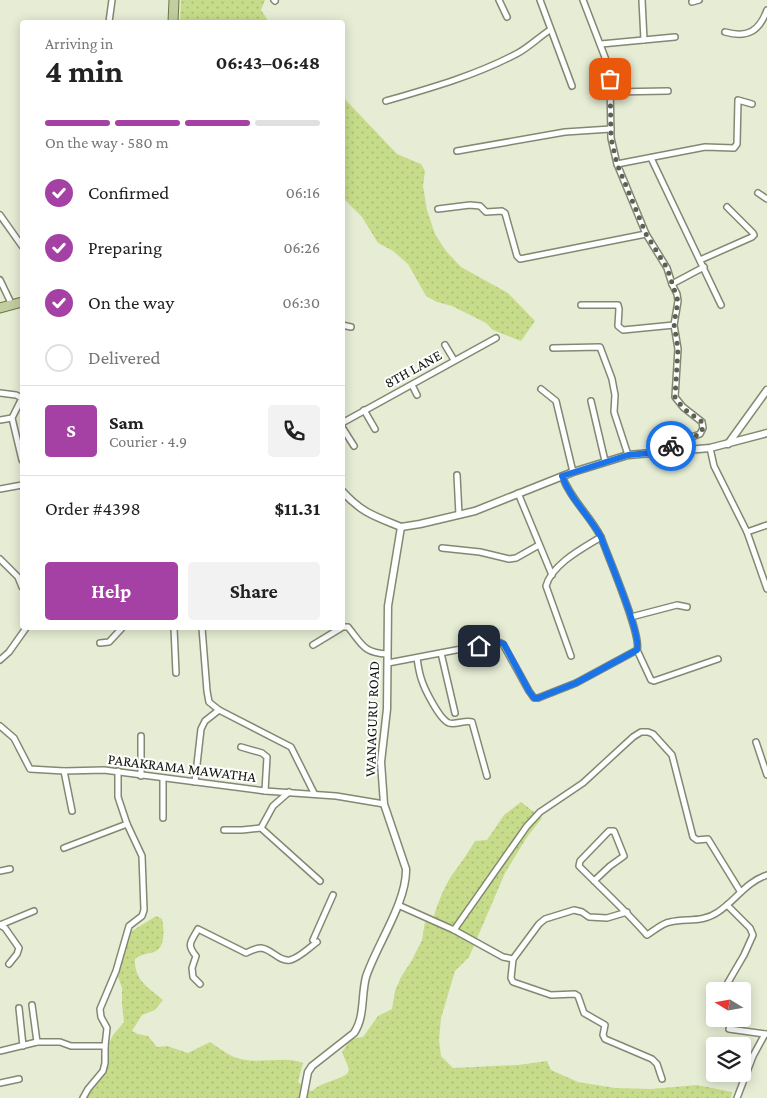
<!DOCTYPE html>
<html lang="en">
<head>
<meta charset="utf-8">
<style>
	body { margin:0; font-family:"Crimson Pro",serif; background:#f2f2f2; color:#222; height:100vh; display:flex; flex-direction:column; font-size:19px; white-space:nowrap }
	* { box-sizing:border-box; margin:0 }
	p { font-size:16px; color:#767676 }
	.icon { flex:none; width:28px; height:28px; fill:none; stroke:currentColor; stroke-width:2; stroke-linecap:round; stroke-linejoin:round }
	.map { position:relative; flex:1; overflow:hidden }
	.drawer { position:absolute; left:20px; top:20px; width:325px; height:610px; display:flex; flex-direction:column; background:#fff; border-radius:5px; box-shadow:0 2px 12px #0003 }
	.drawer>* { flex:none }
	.needle { width:32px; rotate:281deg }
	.controls { position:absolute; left:706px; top:982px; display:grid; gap:10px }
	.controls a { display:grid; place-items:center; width:45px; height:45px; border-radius:5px; background:#fff; box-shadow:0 2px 12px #0003; font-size:25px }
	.pin { position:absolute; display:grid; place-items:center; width:42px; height:42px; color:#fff; margin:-21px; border-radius:10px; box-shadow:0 2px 8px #0006 }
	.courier { position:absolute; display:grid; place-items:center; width:50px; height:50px; margin:-25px; border:4px solid #1a73e8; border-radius:50%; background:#fff; color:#222; box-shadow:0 1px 6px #0007 }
	.summary em { font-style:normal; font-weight:700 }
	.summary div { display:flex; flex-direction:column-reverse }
	.summary { display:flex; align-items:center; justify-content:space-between; height:85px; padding:0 25px }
	h1 { font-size:32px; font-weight:700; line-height:38px }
	.bar { display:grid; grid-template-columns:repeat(4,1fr); gap:8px 5px; align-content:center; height:60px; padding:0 25px }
	.bar i { height:6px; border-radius:4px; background:#e0e0e0 }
	.bar .active { background:#a540a5 }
	.bar p { grid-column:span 4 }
	.line { display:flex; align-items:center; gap:12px; padding:0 25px; border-top:1px solid #e0e0e0 }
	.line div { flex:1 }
	.round { display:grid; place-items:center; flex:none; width:52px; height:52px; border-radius:5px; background:#f2f2f2 }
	ol { padding:0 25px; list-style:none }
	li { display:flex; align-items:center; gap:15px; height:55px }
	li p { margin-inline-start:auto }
	li .icon { padding:5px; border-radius:50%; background:#a540a5; color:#fff; stroke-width:4 }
	li:last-child { color:#767676 }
	li i { width:28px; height:28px; border:2px solid #e0e0e0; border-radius:50% }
	.cta { display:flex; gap:10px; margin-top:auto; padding:10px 25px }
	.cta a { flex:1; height:58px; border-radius:5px; background:#a540a5; color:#fff; font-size:20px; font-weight:700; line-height:58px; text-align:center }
	.cta a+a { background:#f2f2f2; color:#222 }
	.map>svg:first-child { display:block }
	.grass { fill:url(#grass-dots) }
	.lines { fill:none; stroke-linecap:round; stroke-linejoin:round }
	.minor-casing { stroke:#828972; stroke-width:8 }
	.tertiary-casing { stroke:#828972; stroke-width:9 }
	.primary-casing { stroke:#6a7842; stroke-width:11 }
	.minor { stroke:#fff; stroke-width:5 }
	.tertiary { stroke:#fff; stroke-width:6 }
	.primary { stroke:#c2ce9f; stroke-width:9 }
	.done { stroke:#5c6152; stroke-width:5; stroke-dasharray:0 9 }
	.route { stroke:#1a73e8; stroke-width:6 }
	.labels { text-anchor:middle; stroke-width:4; stroke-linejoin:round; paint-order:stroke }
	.street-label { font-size:15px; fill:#12150c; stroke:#fff }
</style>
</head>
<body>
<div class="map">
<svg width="767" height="1098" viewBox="0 0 767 1098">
	<defs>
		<pattern id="grass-dots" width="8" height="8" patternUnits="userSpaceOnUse" patternTransform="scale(1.25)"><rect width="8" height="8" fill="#c7dc8a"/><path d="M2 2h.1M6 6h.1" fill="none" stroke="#aabc76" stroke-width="1.8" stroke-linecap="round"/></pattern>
	</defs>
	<rect width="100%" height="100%" fill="#e6edd4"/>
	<g class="grass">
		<path d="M181 0H265L261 10 269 22H180Z"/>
		<path d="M342 96 397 154 421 164 425 171 423 186 427 210 435 234 446 251 461 267 508 293 535 321 521 341 493 330 486 323 452 306 437 302 426 296 408 264 393 251 378 243 362 217 345 200 342 192Z"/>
		<path d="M521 802 542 818 527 837 505 873 469 957 455 971 441 1018 439 1040 441 1056 453 1068 518 1065 547 1061 551 1070 578 1082 615 1088 651 1089 697 1085 732 1092 731 1098H87L88 1091 103 1073 106 1050 113 1035 124 1022 122 1004V988L118 976 124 948 132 931 156 916 162 919C164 928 166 948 154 952 146 954 142 954 135 959 134 980 149 988 163 1000L155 1010 142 1015 132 1031 138 1034 148 1036 157 1047 167 1046 188 1053 210 1042C218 1047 228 1055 237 1058 257 1065 286 1055 303 1063L298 1082 308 1090 312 1091C321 1082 337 1081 347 1074L349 1069 342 1052 351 1039 363 1037 378 1016 392 1009 395 991 401 977 412 960 422 940 425 922 432 923C436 908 443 888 452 875 460 864 468 853 475 841L487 840 504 815Z"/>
	</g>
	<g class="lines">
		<defs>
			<g id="minor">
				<path d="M274 0 275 1"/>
				<path d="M499 0 507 17"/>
				<path d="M540 0 572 86"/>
				<path d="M583 0 606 60 610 79 611 138 617 164 646 234 667 268 672 284 677 294 678 301 674 325 678 349 675 397 683 407 702 422 703 428 700 434 675 443 662 451"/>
				<path d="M642 0 644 40"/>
				<path d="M692 2 699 0"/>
				<path d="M109 22 112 0"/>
				<path d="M725 32C747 38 759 32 767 10"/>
				<path d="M601 44 675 37"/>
				<path d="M610 92 668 91"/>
				<path d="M386 101C431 88 477 75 518 53 529 47 539 37 550 30"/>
				<path d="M457 151 565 132 611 129"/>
				<path d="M651 158 721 305"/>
				<path d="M617 164 705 147 734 148 737 144 738 100 752 104"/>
				<path d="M758 193 767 199"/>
				<path d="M438 209 470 205 480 206 486 212 502 211 505 213 517 256 520 259 646 234"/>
				<path d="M0 215 22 246"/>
				<path d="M700 260 752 237 754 235 753 233 727 207"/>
				<path d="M0 280 12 305"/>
				<path d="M672 284 704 267"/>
				<path d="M581 305H618L619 309 618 326 623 330 674 325"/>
				<path d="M342 325 351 327"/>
				<path d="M445 345 454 360"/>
				<path d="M553 348 600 347 612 379 615 395 614 412 628 455"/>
				<path d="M412 385 417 395"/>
				<path d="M541 389 556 401 573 472"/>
				<path d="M0 393 16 395 22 398 12 418 22 460"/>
				<path d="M591 401 605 461"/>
				<path d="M364 410 375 429"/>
				<path d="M0 420 12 418"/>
				<path d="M342 423 496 338"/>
				<path d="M342 427 354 446"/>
				<path d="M710 448 714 466 747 532 767 589"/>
				<path d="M457 475 459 515"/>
				<path d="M0 489 22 485"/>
				<path d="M518 493 552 575"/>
				<path d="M747 532 767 525"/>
				<path d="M442 548 480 552 509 559 516 558 539 545"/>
				<path d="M0 559 18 577 22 587"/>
				<path d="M631 617 677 605 687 607"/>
				<path d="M342 627H348C362 644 363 653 387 654"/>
				<path d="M174 628 176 673"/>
				<path d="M100 643 109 642 122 628"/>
				<path d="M313 645 341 628"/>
				<path d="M637 650 651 680 654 681 718 659"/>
				<path d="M441 653 455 713"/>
				<path d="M571 656 546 586C552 564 583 548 601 537"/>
				<path d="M417 658C418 665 419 673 422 681 425 690 440 720 449 723 456 725 464 720 472 722L487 776"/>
				<path d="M0 660 9 652 26 628"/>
				<path d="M388 663 498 642 503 644 529 691 534 698H538L576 683 637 650C642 635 608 557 601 537 589 514 571 500 562 476"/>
				<path d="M219 710 291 747 314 793"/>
				<path d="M0 726 14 738 30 769 64 771 104 770 265 791 336 796 384 804"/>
				<path d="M756 742 767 775"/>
				<path d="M241 747 262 753 267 757 265 791"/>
				<path d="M64 771 72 811"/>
				<path d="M141 776V736"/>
				<path d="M163 779V818"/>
				<path d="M195 782 201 729 205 721 219 710 209 702 207 691 202 628"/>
				<path d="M289 792 273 806 261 828 320 881"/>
				<path d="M224 830H242L261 828"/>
				<path d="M64 848 127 824"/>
				<path d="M0 871 10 869"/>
				<path d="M594 881 610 866 624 856 614 831H609L580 861 579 866C603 890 625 910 647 935 654 931 662 923 670 922 687 918 702 923 718 912 736 900 746 882 767 875"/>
				<path d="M398 905 454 930 503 957 513 959 539 924 545 919 574 910 582 912 589 917 607 918 627 912"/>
				<path d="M0 925 5 928 19 948 17 954 9 964"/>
				<path d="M0 925 34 911"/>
				<path d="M454 930 527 826 540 812 583 783 633 737 641 732H648L653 734 672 755 693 837 697 840 708 839 740 891"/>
				<path d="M313 940 333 895"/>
				<path d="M513 959 511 978 513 982 551 995 575 994 578 996 584 1013 605 1025 603 1035 605 1039 652 1059 657 1064 662 1079"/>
				<path d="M200 984 193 977 192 968 196 956C186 944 191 942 198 929L246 953C250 951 256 948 261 948 272 949 279 962 290 960 299 958 310 947 317 942"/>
				<path d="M723 991 744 955 753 935 750 928 727 905"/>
				<path d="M32 1005 37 1042"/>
				<path d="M19 1008 23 1046"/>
				<path d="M729 1029 765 1034"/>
				<path d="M0 1051 37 1042H60L71 1046H105"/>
				<path d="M0 1083 19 1079"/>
				<path d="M83 1098 88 1089 103 1071 105 1063V1046L107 1028 101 1017 100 1009 116 971 129 926 142 916 144 910 142 856 127 824 118 797V771"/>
				<path d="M737 1098 753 1056 765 1034H767"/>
			</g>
			<g id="tertiary">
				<path d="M728 444 767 390"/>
				<path d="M401 527 420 524 475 511 573 472 628 455 710 448 767 433"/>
				<path d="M303 1098 308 1072 312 1066 354 1033C365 1017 361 996 366 977 376 946 407 902 406 869L384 804 381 762 387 709 388 606 401 527C374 516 362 513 342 491"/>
			</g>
			<g id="primary">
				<path d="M173 22 174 0"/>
				<path d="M0 308 22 302"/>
			</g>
		</defs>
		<use href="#minor" class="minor-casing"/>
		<use href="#tertiary" class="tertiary-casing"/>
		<use href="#primary" class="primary-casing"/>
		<use href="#minor" class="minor"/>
		<use href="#tertiary" class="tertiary"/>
		<use href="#primary" class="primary"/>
	</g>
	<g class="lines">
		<path class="done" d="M610 79 611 138 617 164 646 234 667 268 678 301 674 324 678 349 675 397 683 408 702 422 703 428 700 434 671 446"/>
		<path class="route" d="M479 646 498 642 504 644 529 691 534 698H538L576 683 637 650C642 635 608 557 601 537 589 515 571 500 562 476L628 455 661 452 671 446"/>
	</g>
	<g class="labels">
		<g class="street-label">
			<text transform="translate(413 369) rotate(-29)" y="5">8TH LANE</text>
			<text transform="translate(372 719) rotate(-88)" y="5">WANAGURU ROAD</text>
			<text transform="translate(182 768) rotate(7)" y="5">PARAKRAMA MAWATHA</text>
		</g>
	</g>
</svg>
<div class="controls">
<a><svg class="needle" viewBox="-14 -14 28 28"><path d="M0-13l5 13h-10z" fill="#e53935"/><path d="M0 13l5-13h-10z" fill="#767676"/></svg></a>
<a><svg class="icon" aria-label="layers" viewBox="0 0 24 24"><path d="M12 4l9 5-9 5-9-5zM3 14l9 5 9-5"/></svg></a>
</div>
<div class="pin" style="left:610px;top:79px;background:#ea580c"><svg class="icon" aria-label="bag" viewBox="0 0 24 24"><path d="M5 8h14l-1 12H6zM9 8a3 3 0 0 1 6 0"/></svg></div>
<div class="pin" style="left:479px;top:646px;background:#1f2937"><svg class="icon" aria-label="home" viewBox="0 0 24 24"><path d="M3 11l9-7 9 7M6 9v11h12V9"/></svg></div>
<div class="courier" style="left:671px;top:446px"><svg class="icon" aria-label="bike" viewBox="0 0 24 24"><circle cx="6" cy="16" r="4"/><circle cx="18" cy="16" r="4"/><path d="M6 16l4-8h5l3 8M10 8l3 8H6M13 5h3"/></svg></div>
<section class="drawer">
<div class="summary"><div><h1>4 min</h1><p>Arriving in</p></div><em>06:43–06:48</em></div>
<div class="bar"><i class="active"></i><i class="active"></i><i class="active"></i><i></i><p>On the way · 580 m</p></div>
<ol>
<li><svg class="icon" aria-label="check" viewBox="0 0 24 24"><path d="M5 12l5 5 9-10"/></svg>Confirmed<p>06:16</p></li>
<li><svg class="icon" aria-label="check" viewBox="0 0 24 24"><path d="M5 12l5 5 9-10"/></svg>Preparing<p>06:26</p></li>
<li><svg class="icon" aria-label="check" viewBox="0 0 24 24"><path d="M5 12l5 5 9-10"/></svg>On the way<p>06:30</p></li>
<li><i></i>Delivered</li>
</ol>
<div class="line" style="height:90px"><b class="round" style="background:#a540a5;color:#fff">S</b><div><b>Sam</b><p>Courier · 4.9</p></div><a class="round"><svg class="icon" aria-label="phone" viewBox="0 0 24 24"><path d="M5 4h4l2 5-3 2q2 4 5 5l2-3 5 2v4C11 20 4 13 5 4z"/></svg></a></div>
<div class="line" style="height:65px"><div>Order #4398</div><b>$11.31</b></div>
<div class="cta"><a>Help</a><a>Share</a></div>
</section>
</div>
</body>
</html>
